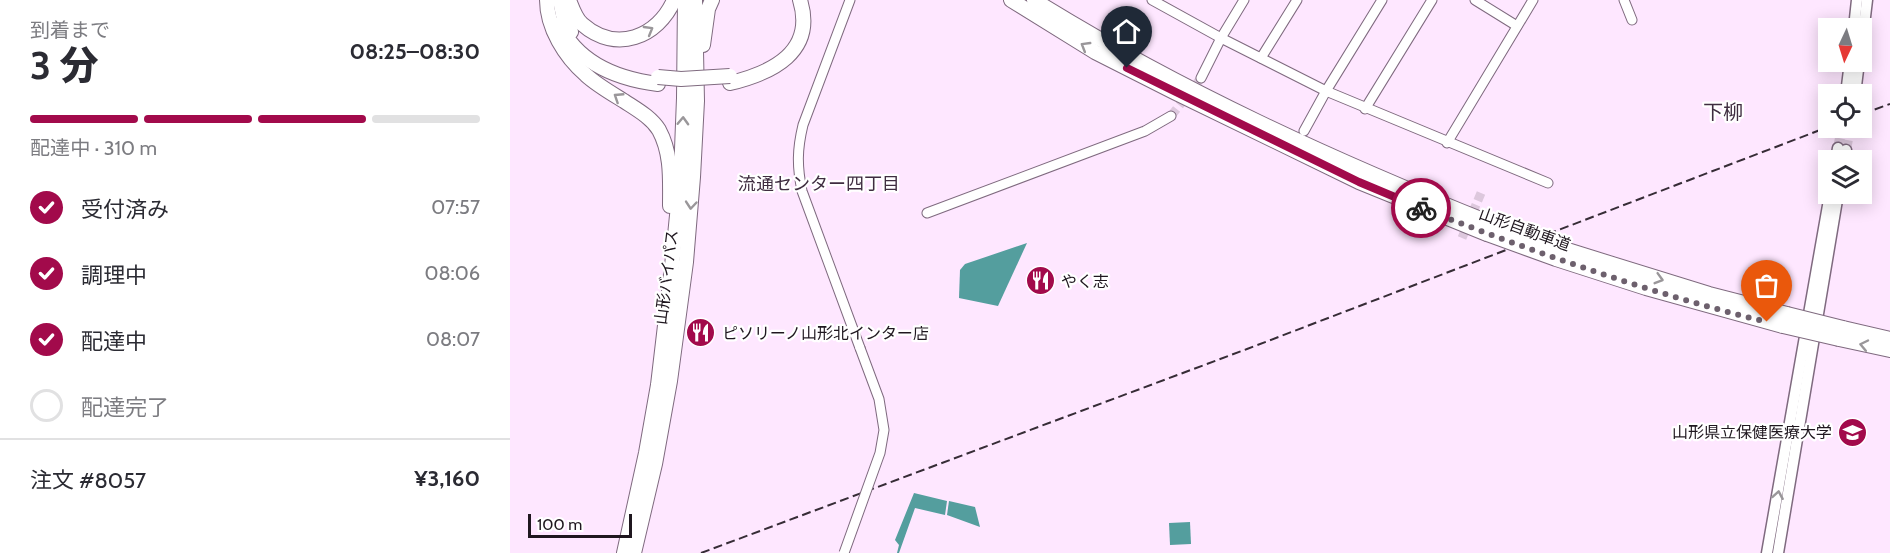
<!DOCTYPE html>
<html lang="ja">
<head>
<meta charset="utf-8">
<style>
	body { margin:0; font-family:Cabin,"Noto Sans JP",sans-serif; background:#f2f2f3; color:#2b2b33; height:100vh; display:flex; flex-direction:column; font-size:22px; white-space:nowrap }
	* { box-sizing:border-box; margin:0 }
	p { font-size:20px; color:#7c7c81 }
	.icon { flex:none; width:33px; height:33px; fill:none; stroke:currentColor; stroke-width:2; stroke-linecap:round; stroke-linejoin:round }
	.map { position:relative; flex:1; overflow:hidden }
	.details { display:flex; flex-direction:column; background:#fff; width:510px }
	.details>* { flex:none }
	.needle { width:39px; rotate:184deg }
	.fabs { position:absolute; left:1308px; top:18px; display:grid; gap:12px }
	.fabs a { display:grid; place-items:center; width:54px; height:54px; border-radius:0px; background:#fff; box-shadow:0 3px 15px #0003; font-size:30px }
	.scale { position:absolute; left:18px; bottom:15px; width:104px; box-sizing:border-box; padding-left:6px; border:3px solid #1f171f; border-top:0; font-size:16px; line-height:21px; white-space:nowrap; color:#1f171f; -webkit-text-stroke:4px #fff; paint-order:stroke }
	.pin { position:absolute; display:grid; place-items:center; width:51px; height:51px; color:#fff; margin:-62px -26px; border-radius:50% 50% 50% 0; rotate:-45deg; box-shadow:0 0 6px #0007 }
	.pin .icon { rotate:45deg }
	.courier { position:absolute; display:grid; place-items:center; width:60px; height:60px; margin:-30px; border:4px solid #a20a4b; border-radius:50%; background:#fff; color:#222; box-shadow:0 2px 8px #0007 }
	.headline em { font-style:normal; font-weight:800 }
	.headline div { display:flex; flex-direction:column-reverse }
	.headline { display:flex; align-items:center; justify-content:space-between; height:102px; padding:0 30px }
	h1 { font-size:39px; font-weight:800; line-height:45px }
	.bar { display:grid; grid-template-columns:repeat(4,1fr); gap:9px 6px; align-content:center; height:72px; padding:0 30px }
	.bar i { height:8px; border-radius:4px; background:#e1e1e2 }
	.bar .active { background:#a20a4b }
	.bar p { grid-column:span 4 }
	.line { display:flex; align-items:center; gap:15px; padding:0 30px; border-top:2px solid #e1e1e2 }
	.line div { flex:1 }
	ol { padding:0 30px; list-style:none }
	li { display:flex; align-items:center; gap:18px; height:66px }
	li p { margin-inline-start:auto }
	li .icon { padding:6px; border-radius:50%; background:#a20a4b; color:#fff; stroke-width:4 }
	li:last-child { color:#7c7c81 }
	li i { width:33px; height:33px; border:3px solid #e1e1e2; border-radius:50% }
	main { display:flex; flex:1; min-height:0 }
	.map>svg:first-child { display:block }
	.water { fill:#549e9e }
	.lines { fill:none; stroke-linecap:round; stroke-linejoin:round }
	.minor-tunnel { stroke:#ddc8dd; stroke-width:9; stroke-dasharray:9 4.5; stroke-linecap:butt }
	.major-tunnel { stroke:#ddc8dd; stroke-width:10; stroke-dasharray:10 5; stroke-linecap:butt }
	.minor-casing { stroke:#7f6a7f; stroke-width:11 }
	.major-casing { stroke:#7f6a7f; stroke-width:13 }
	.highway-casing { stroke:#7f6a7f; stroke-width:16 }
	.minor { stroke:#fff; stroke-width:9 }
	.major { stroke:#fff; stroke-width:10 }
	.highway { stroke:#fff; stroke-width:14 }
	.rail { stroke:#362c36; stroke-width:2; stroke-dasharray:9 4.5; stroke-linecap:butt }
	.minor-bridge-casing { stroke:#7f6a7f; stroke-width:11; stroke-linecap:butt }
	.highway-bridge-casing { stroke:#7f6a7f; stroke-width:16; stroke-linecap:butt }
	.minor-bridge { stroke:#fff; stroke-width:9 }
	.highway-bridge { stroke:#fff; stroke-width:14 }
	.oneway { stroke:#9a979a }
	.done { stroke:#6d606d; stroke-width:6; stroke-dasharray:0 10.8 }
	.route { stroke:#a20a4b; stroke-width:8 }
	.labels { text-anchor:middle; stroke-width:4.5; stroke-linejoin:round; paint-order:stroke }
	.street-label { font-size:16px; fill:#1f171f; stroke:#fff }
	.poi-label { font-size:16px; fill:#1f171f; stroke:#fff; text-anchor:start }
	.neighbourhood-label { font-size:18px; fill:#3f2d40; stroke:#fff }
	.quarter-label { font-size:20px; fill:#3f2d40; stroke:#fff }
</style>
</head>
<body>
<main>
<section class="details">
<div class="headline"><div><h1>3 分</h1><p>到着まで</p></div><em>08:25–08:30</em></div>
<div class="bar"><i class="active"></i><i class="active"></i><i class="active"></i><i></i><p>配達中 · 310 m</p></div>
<ol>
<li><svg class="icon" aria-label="check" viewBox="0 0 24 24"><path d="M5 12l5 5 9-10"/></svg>受付済み<p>07:57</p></li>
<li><svg class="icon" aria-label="check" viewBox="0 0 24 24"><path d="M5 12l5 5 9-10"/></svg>調理中<p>08:06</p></li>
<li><svg class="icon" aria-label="check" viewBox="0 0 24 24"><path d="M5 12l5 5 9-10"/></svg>配達中<p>08:07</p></li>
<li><i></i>配達完了</li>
</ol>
<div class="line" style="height:78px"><div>注文 #8057</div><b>¥3,160</b></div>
</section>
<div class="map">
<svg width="1380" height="553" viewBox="0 0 1380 553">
	<rect width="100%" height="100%" fill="#fee7ff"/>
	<g class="water">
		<path d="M517 243 488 306 449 298 450 270 455 264Z"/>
		<path d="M404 493 437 501 435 515 405 508 389 553H387L389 545 385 540Z"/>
		<path d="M439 501 465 507 470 527 437 515Z"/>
		<path d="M680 522 681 544 660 545 659 523Z"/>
	</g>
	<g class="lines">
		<g class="minor-tunnel">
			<path d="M661 116 691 78"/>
			<path d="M952 238 971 193"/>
		</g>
		<g class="major-tunnel">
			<path d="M1328 148 1332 128"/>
			<path d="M1336 150 1340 128"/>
		</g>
		<defs>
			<g id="minor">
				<path d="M340 0 293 125C287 150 287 166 292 191L350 348"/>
				<path d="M642 0 711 38 816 91 1038 183"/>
				<path d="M965 0 1007 26"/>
				<path d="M1114 0 1122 20"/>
				<path d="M751 58 787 0"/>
				<path d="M691 78 711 38 734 0"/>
				<path d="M855 109 922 0"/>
				<path d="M794 131 816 91 872 0"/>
				<path d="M937 143 1023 0"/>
				<path d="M417 213 635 131 661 116"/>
			</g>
			<g id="major">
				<path d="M1344 28 1347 0"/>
				<path d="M1352 42 1357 0"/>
				<path d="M1336 94 1340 62"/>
				<path d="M1345 94 1349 62"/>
				<path d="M1326 160 1328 148"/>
				<path d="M1334 160 1336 150"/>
				<path d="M1257 553 1320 194"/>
				<path d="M1268 553 1328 194"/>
			</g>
			<g id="highway">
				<path d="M37 0C37 28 55 57 76 75 87 85 101 93 114 101 126 109 141 117 149 130 162 154 160 180 160 206"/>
				<path d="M50 0 53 15 61 32"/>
				<path d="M59 0C62 8 66 19 72 24 106 54 148 37 164 0"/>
				<path d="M501 0 585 52 664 92 849 182 977 234"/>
				<path d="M524 0C669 90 825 161 983 224"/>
				<path d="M49 24C68 64 108 79 148 84"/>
				<path d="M193 45 198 9 202 0"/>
				<path d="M220 83C262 73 306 52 290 0"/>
				<path d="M1054 249 1199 294 1277 314"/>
				<path d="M1046 259 1136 288 1273 326"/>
				<path d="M1333 328 1380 339"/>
				<path d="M1329 339 1380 350"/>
				<path d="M114 553 136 453 148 385 162 266 171 175 174 98 175 0"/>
				<path d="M124 553 145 464 160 381 176 262 183 177 187 101 185 0"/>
			</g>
		</defs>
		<use href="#minor" class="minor-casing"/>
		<use href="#major" class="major-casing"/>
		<use href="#highway" class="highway-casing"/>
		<use href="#minor" class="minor"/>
		<use href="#major" class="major"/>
		<use href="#highway" class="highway"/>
		<g class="rail">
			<path d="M1352 114 1380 104"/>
			<path d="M191 553 737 349 1318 127"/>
		</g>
		<defs>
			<path id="minor-bridge" d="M334 553 370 453 374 430 369 399 350 348"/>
			<g id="highway-bridge">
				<path d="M148 77 171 79 220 76"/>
				<path d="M983 224 1054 249"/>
				<path d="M977 234 1046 259"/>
				<path d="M1277 314 1333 328"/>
				<path d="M1273 326 1329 339"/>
			</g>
		</defs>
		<use href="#minor-bridge" class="minor-bridge-casing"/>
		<use href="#highway-bridge" class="highway-bridge-casing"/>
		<use href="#minor-bridge" class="minor-bridge"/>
		<use href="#highway-bridge" class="highway-bridge"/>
	</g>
	<defs><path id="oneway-chevron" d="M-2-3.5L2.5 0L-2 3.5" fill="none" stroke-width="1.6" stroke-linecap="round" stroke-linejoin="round" transform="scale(1.5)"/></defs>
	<g class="oneway">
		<use href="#oneway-chevron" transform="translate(139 30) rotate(-30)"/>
		<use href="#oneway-chevron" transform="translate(575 46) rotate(-149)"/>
		<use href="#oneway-chevron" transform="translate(108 97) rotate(-147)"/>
		<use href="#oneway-chevron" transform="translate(173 121) rotate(-88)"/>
		<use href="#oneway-chevron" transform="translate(181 205) rotate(95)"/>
		<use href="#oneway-chevron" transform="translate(1149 279) rotate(16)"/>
		<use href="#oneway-chevron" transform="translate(1354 345) rotate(-168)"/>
		<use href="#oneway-chevron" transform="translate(1268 495) rotate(-80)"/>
	</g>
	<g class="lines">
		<path class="done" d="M911 208C1024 252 1139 293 1257 322"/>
		<path class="route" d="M617 68 849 182 911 208"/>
	</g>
	<defs>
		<symbol id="restaurant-disc" viewBox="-11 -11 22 22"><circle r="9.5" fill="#a20a4b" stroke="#fff"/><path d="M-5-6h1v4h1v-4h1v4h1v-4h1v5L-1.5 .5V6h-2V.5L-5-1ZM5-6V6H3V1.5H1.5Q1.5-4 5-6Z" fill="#fff"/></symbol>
		<symbol id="school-disc" viewBox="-11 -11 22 22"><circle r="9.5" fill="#a20a4b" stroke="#fff"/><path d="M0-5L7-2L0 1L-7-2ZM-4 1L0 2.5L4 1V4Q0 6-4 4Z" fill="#fff"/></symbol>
	</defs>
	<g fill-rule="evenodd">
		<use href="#restaurant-disc" x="514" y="264" width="33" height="33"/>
		<use href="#restaurant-disc" x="174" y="316" width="33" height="33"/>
		<use href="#school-disc" x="1326" y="416" width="33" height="33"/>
	</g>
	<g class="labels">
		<g class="street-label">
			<text transform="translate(1015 229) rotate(20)" y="6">山形自動車道</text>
			<text transform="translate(156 277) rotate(-83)" y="6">山形バイパス</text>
		</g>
		<g class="poi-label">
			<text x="551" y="287">やく志</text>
			<text x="212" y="339">ピソリーノ山形北インター店</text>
			<text x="1322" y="438" text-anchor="end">山形県立保健医療大学</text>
		</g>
		<g class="neighbourhood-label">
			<text x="309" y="190">流通センター四丁目</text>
		</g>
		<g class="quarter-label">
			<text x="1213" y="119">下柳</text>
		</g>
	</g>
</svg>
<div class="fabs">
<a><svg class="needle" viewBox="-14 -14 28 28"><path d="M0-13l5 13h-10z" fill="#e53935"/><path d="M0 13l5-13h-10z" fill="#7c7c81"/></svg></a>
<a><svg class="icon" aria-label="locate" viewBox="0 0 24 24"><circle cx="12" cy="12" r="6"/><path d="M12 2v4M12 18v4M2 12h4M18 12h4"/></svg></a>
<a><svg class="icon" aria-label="layers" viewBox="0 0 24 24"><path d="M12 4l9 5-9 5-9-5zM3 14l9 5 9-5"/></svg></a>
</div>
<div class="scale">100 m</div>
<div class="pin" style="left:1257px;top:322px;background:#ea580c"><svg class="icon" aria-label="bag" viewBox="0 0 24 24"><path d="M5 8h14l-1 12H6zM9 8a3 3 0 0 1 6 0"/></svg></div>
<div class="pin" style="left:617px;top:68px;background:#1f2937"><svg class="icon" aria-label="home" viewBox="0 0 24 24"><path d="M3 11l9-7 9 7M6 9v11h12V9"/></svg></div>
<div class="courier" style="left:911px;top:208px"><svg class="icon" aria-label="bike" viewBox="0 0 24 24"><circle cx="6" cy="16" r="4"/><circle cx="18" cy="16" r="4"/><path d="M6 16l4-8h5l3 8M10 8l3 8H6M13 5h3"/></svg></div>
</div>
</main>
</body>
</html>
